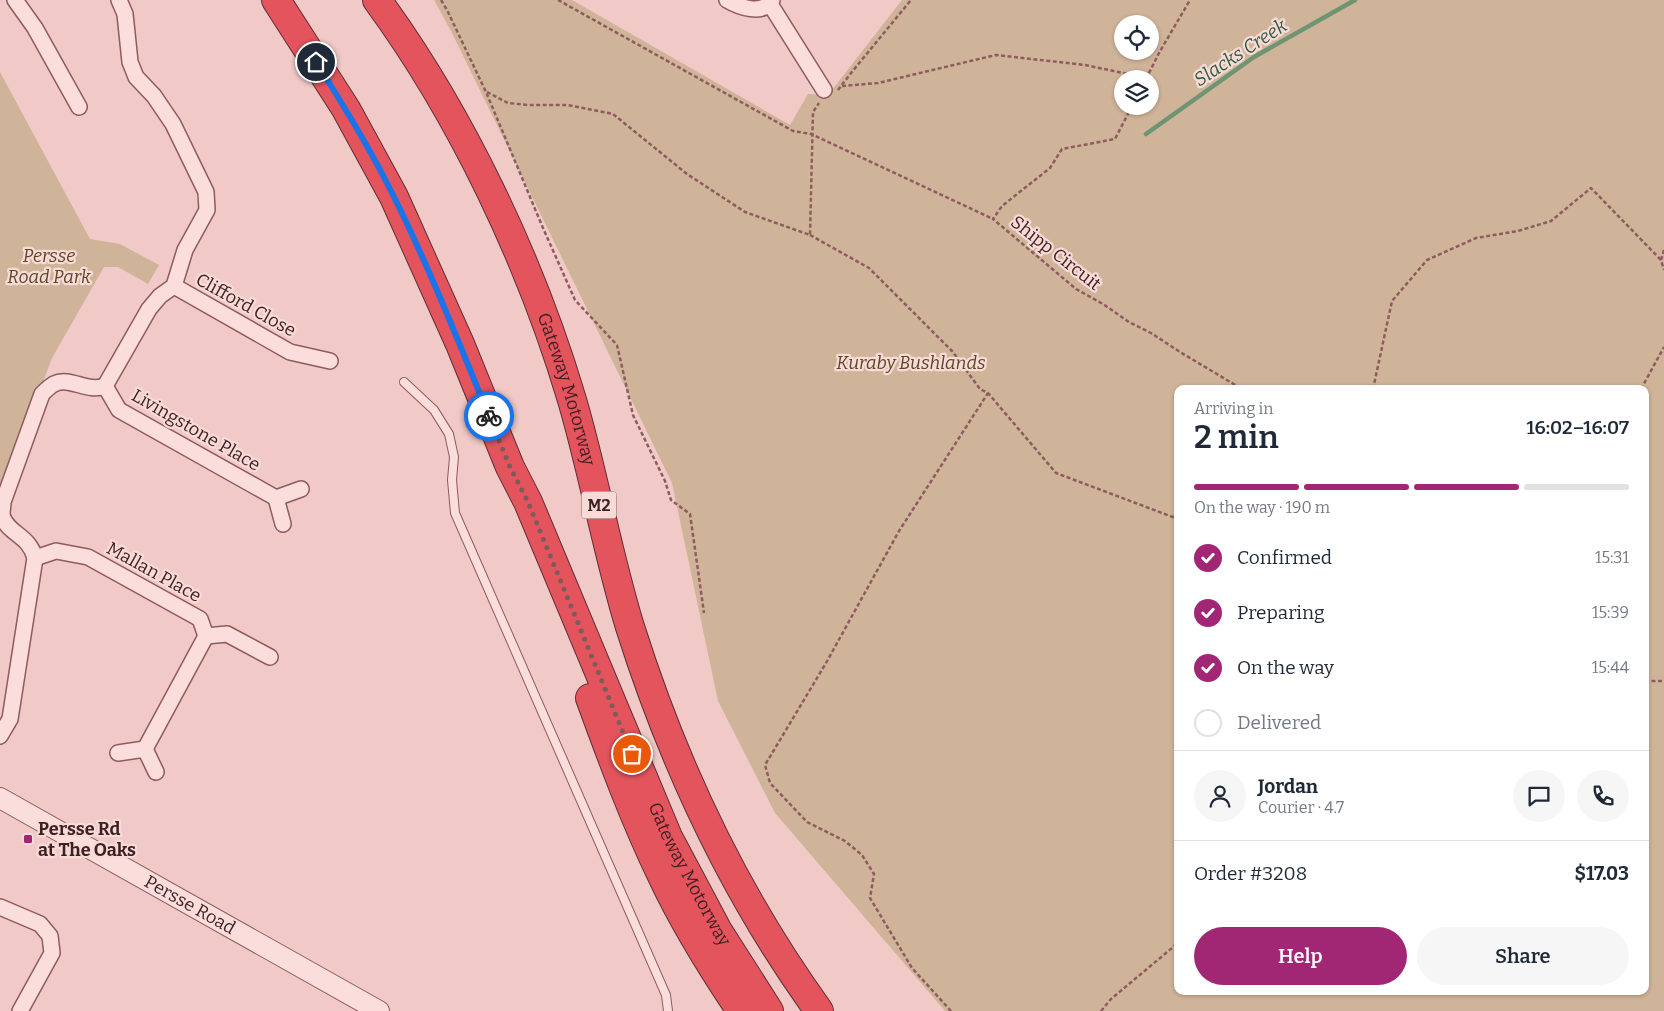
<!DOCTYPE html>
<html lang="en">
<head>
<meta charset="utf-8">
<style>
	body { margin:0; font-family:Bitter,serif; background:#f6f6f7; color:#1f2937; height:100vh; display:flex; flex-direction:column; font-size:19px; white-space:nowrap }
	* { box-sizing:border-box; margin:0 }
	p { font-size:16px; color:#747a83 }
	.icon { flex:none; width:28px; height:28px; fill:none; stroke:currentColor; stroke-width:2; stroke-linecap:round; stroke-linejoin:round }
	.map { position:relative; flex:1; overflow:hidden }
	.sheet { position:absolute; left:1174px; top:385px; width:475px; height:610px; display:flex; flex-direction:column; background:#fff; border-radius:10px; box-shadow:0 1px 4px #0004 }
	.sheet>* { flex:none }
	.tools { position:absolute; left:1114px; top:15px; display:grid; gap:10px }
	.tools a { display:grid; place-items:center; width:45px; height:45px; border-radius:50%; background:#fff; box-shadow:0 1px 4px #0004; font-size:25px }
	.pin { position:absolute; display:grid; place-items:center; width:42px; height:42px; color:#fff; margin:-21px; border:2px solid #fff; border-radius:50%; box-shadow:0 1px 5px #0007 }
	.courier { position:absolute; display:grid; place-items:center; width:50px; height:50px; margin:-25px; border:4px solid #1a73e8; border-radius:50%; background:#fff; color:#222; box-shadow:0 1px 6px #0007 }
	.headline em { font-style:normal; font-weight:600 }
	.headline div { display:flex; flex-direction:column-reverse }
	.headline { display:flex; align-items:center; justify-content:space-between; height:85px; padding:0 20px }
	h1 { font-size:32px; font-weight:600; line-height:38px }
	.bar { display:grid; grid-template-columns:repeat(4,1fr); gap:8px 5px; align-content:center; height:60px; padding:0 20px }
	.bar i { height:6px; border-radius:4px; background:#e0e1e3 }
	.bar .on { background:#a12774 }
	.bar p { grid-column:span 4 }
	.line { display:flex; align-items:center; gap:12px; padding:0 20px; border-top:1px solid #e0e1e3 }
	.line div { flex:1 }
	.round { display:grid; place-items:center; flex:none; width:52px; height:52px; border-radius:26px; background:#f6f6f7 }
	ol { padding:0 20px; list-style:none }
	li { display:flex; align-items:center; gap:15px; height:55px }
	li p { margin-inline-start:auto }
	li .icon { padding:5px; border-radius:50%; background:#a12774; color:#fff; stroke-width:4 }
	li:last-child { color:#747a83 }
	li i { width:28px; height:28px; border:2px solid #e0e1e3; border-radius:50% }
	.primary-button { display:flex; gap:10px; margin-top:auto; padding:10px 20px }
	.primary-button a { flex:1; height:58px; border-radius:30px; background:#a12774; color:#fff; font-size:20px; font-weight:600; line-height:58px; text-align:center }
	.primary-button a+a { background:#f6f6f7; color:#1f2937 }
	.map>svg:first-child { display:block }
	.green { fill:#d0b499; fill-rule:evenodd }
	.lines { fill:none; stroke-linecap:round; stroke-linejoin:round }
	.stream { stroke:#6e9473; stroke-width:4.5 }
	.service-casing { stroke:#8e5b5f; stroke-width:10 }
	.minor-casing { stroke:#8e5b5f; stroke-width:18 }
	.tertiary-casing { stroke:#8e5b5f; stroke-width:22 }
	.motorway-casing { stroke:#5c2f36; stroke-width:30 }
	.path { stroke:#8e5b5f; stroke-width:2.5; stroke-dasharray:4 2.5; stroke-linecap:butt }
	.service { stroke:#fbdddb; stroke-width:8 }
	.minor { stroke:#fbdddb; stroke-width:15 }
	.tertiary { stroke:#fbdddb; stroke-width:20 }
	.motorway { stroke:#e4545d; stroke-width:28 }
	.done { stroke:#7d5b5c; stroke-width:5; stroke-dasharray:0 9 }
	.route { stroke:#1a73e8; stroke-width:6 }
	.poi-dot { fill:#a12774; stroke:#f8dad7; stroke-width:2 }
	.labels { text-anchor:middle; stroke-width:4.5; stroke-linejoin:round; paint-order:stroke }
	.shield { fill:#f8dad7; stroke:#765759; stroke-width:1 }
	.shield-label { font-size:16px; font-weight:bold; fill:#3e1f23 }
	.street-label { font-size:18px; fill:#3e1f23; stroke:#f8dad7 }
	.park-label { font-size:18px; font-style:italic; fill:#5b4724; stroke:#f8dad7 }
	.poi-label { font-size:18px; font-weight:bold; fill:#3e1f23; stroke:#f8dad7; text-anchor:start }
	.water-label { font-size:19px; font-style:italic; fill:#2e5e3d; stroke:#f8dad7 }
</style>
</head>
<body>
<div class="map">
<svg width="1664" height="1011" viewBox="0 0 1664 1011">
	<rect width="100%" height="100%" fill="#f1cac7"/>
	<g class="green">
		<path d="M434 0H572L790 125 808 94 828 95 902 0H1664V1011H945L775 813 718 701 672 483 451 31ZM1122 24H1150V51H1122ZM1122 79H1150V106H1122ZM1178 389H1645V991H1178Z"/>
		<path d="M0 72 90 239 120 244 159 265 148 284 118 267H104L52 358 0 496Z"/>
	</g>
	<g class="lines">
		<path class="stream" d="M1146 134 1254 57 1355 0"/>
		<defs>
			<path id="service" d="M404 382 434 410 449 434 454 457 452 480 455 513 666 995 668 1011"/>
			<g id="minor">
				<path d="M15 0 35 28 79 107"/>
				<path d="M727 0C739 7 763 16 772 0"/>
				<path d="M770 4 824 90"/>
				<path d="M174 286 290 352 330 361"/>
				<path d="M105 386 119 410 276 498"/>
				<path d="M283 524 276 498 301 489"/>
				<path d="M35 558 56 551 88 557 200 619 206 636 145 749"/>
				<path d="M206 636 227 634 270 657"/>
				<path d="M0 736 10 719 35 558C29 535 10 535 3 518 1 514 3 507 3 502L42 394C45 391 50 386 54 384 70 376 87 393 105 386L149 309 160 296 174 286 185 250 207 210 206 192 173 124 154 96 136 77 130 62 125 14 119 0"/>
				<path d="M118 753 145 749 156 772"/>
				<path d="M0 907 40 924 50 936 52 953 20 1011"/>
			</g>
			<g id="tertiary">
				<path id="s1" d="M0 798 379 1011"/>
			</g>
			<g id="motorway">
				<path id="s2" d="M276 0 346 109 394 197 460 344 510 467 528 502 668 837 718 931 769 1011"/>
				<path id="s3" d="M377 0C462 116 531 262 572 400 594 475 607 552 630 627 673 763 735 895 819 1011"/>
				<path d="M590 698C612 758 634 818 662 876 684 923 712 968 741 1011"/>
			</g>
		</defs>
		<use href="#service" class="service-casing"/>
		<use href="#minor" class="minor-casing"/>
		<use href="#tertiary" class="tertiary-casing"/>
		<use href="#motorway" class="motorway-casing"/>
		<g class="path">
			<path d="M441 0 447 10 486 92 543 228 575 300 617 345 633 415 665 481 671 500 690 514 704 613"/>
			<path d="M558 0 793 131 811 134 993 219"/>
			<path d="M1146 79 1159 53 1190 0"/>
			<path d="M842 86 878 83 996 55 1085 65 1147 78"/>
			<path d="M838 90 851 73 911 0"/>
			<path d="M487 92 508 103 528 105H567L613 114 687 174 745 212 810 235 813 112 819 103"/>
			<path d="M1132 106 1115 139 1062 149 1050 168 1002 206 993 219 1076 289 1103 304 1129 322 1151 333 1180 352 1242 389"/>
			<path d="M810 235 869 268 952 351 980 389 988 393 1056 473 1178 519"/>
			<path d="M1664 250 1661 260 1664 270"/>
			<path d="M1373 389 1392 301 1427 260 1476 238 1518 231 1551 221 1591 188 1661 260"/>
			<path d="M1641 389 1664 347"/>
			<path d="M1645 681H1664"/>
			<path d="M951 1011 912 968 870 898 874 874 862 855 845 841 807 822 770 783 765 765 826 663 899 531 988 393"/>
			<path d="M1101 1011 1111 999 1178 943"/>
		</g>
		<use href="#service" class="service"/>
		<use href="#minor" class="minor"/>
		<use href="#tertiary" class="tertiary"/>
		<use href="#motorway" class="motorway"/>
	</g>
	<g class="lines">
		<path class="done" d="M489 416 510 467 528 502 632 754"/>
		<path class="route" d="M316 62C344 106 371 150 394 197 429 267 459 343 489 416"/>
	</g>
	<rect class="poi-dot" x="23" y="834" width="10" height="10" rx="2.5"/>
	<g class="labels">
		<rect class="shield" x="581.5" y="491.5" width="35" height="27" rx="4"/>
		<g class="shield-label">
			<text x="599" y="511">M2</text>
		</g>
		<g class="street-label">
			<text transform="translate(1056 253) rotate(38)" y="6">Shipp Circuit</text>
			<text transform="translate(246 305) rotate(29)" y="6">Clifford Close</text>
			<text dy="6" stroke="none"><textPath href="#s3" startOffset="435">Gateway Motorway</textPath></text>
			<text transform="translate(196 430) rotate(30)" y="6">Livingstone Place</text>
			<text transform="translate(154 572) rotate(29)" y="6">Mallan Place</text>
			<text dy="6" stroke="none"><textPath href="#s2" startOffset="969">Gateway Motorway</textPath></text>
			<text dy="6" stroke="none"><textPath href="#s1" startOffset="218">Persse Road</textPath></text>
		</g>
		<g class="park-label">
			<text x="49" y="262">Persse<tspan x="49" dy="21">Road Park</tspan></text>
			<text x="911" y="369">Kuraby Bushlands</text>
		</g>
		<g class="poi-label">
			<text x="38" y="835">Persse Rd<tspan x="38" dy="21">at The Oaks</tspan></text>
		</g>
		<g class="water-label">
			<text transform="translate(1240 52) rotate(-33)" y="7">Slacks Creek</text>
		</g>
	</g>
</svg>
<div class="tools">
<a><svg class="icon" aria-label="locate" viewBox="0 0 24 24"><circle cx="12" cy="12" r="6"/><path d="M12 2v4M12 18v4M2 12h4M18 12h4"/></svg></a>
<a><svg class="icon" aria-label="layers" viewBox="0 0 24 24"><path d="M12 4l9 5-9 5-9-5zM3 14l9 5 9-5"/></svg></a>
</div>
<div class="pin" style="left:632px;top:754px;background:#ea580c"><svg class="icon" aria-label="bag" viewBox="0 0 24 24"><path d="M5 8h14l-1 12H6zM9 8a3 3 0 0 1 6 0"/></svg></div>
<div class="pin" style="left:316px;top:62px;background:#1f2937"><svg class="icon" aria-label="home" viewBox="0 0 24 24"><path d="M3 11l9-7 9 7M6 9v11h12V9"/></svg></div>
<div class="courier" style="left:489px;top:416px"><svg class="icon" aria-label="bike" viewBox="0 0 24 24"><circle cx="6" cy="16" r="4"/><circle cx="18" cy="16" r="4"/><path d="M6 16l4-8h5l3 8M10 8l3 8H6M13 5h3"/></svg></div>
<section class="sheet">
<div class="headline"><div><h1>2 min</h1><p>Arriving in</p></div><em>16:02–16:07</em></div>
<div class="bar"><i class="on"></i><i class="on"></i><i class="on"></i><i></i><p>On the way · 190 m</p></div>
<ol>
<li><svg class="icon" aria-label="check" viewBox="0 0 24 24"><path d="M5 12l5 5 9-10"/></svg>Confirmed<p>15:31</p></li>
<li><svg class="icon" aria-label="check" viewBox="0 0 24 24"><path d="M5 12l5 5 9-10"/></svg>Preparing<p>15:39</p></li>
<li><svg class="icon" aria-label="check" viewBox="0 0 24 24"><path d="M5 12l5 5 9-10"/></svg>On the way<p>15:44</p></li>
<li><i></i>Delivered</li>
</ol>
<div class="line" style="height:90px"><a class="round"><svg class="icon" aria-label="person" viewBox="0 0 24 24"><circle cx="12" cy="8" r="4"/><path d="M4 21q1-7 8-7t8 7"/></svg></a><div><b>Jordan</b><p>Courier · 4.7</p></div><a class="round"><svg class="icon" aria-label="chat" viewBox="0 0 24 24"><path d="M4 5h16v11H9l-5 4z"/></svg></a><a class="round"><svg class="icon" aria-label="phone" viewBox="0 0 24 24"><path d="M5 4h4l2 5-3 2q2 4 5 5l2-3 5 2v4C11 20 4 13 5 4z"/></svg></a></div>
<div class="line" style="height:65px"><div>Order #3208</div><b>$17.03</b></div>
<div class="primary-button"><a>Help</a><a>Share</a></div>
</section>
</div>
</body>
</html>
